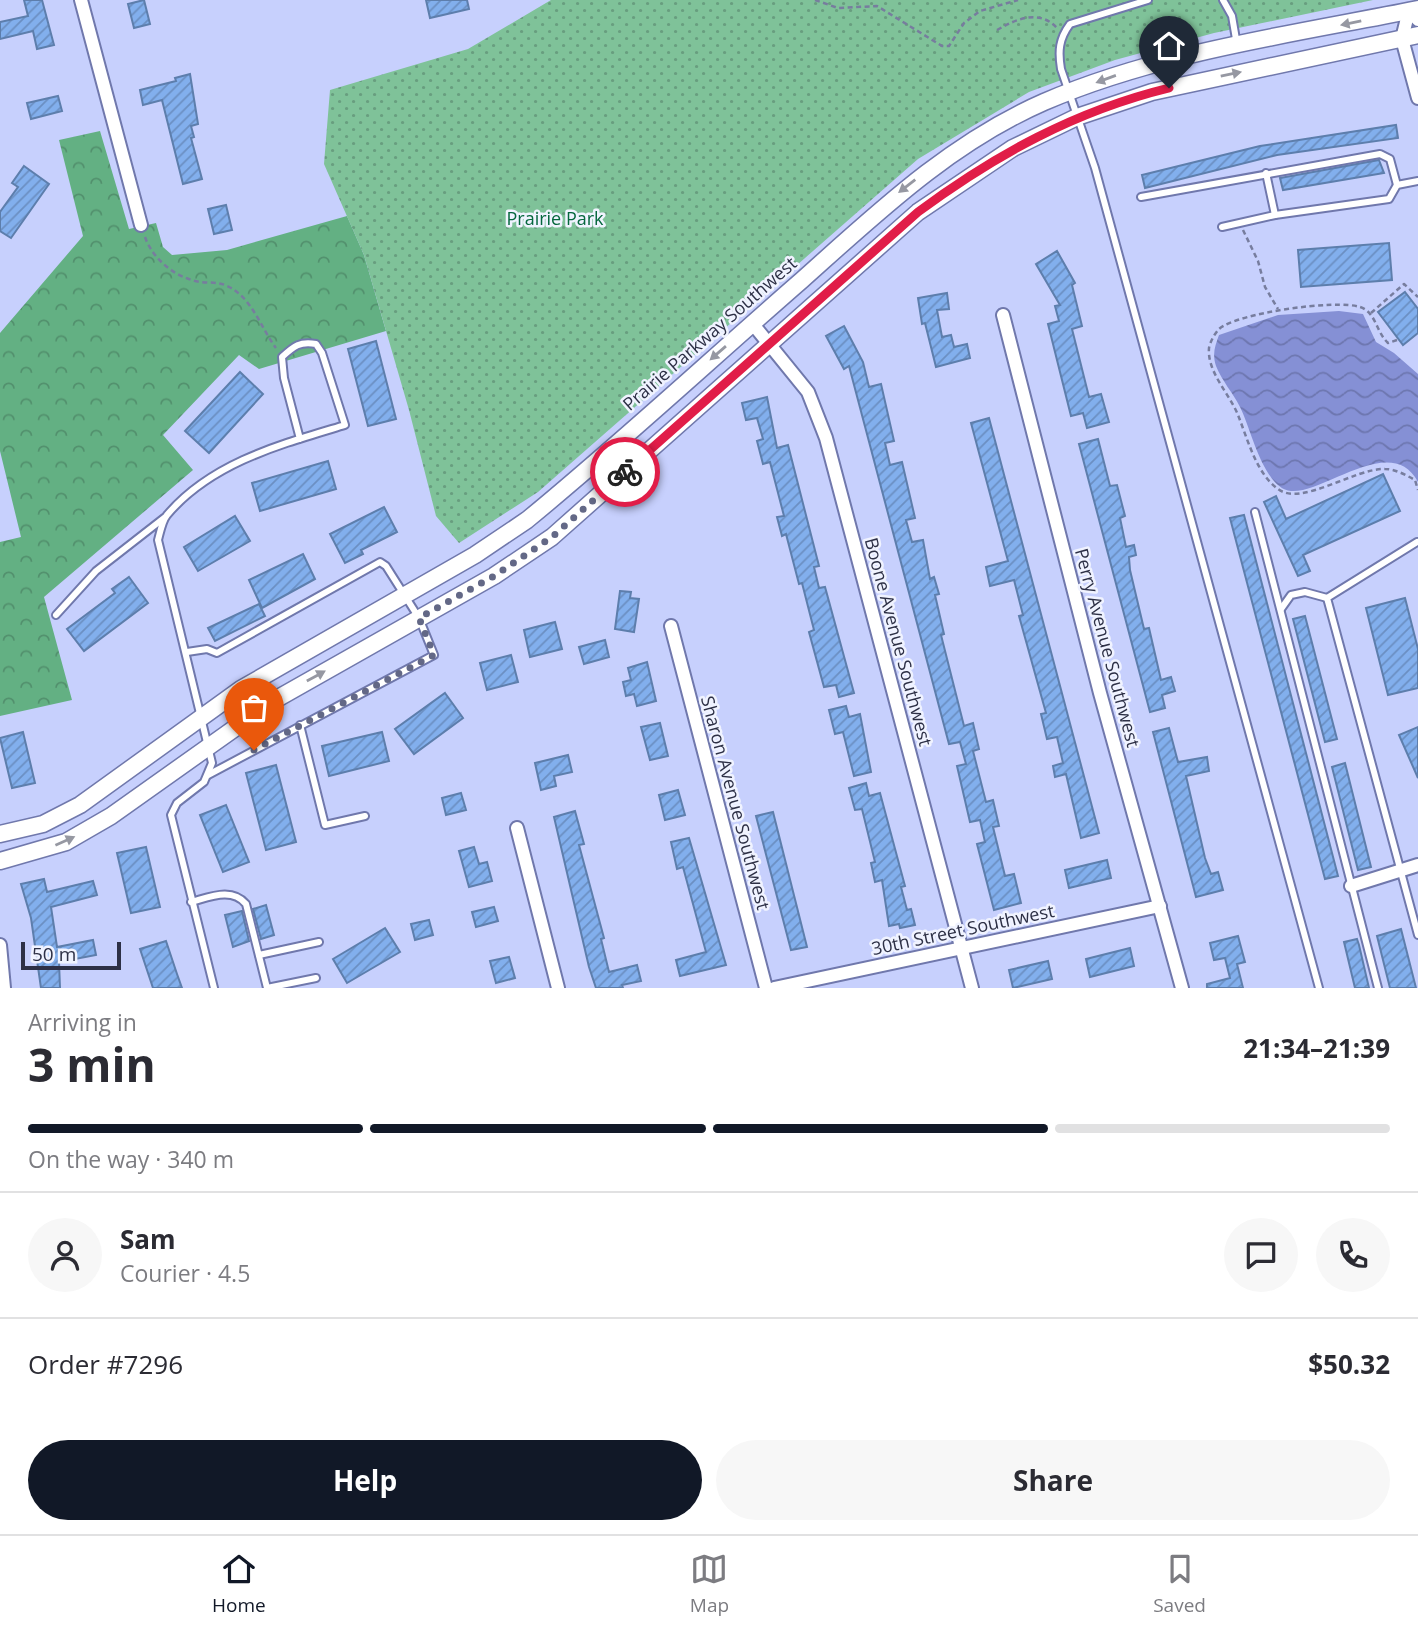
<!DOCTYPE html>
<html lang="en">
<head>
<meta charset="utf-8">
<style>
	body { margin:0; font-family:"Open Sans",sans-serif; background:#f7f7f7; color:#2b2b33; height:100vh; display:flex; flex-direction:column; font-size:26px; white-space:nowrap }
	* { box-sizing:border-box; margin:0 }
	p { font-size:23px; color:#7c7c81 }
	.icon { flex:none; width:38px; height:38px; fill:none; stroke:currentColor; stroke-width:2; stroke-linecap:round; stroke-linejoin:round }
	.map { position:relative; height:988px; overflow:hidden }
	.side { display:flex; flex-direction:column; background:#fff; flex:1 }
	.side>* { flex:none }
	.scale { position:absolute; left:21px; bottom:18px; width:100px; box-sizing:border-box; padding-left:7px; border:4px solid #2d3046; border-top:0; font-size:19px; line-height:24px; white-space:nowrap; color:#2d3046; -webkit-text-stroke:5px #f0f3ff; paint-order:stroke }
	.pin { position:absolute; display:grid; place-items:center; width:60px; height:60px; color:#fff; margin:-72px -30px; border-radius:50% 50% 50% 0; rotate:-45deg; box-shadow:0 0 7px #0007 }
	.pin .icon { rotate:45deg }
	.courier { position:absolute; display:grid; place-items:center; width:70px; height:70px; margin:-35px; border:5px solid #e11d48; border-radius:50%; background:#fff; color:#222; box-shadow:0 2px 9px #0007 }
	.headline em { font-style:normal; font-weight:700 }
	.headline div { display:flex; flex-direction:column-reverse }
	.headline { display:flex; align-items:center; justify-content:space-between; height:119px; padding:0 28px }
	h1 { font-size:46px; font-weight:700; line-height:52px }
	.bar { display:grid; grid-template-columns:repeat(4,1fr); gap:10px 7px; align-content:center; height:84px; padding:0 28px }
	.bar i { height:9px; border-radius:5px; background:#e1e1e2 }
	.bar .current { background:#111827 }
	.bar p { grid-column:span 4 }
	.line { display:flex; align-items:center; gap:18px; padding:0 28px; border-top:2px solid #e1e1e2 }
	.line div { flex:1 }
	.round { display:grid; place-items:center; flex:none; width:74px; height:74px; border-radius:37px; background:#f7f7f7 }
	.button { display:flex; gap:14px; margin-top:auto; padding:14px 28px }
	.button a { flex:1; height:80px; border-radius:42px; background:#111827; color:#fff; font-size:28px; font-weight:700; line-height:80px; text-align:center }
	.button a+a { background:#f7f7f7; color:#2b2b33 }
	.tab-bar { display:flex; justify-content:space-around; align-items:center; height:98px; border-top:2px solid #e1e1e2; background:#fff; font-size:19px; color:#7c7c81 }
	.tab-bar a { display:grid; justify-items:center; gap:4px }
	.tab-bar .current { color:#111827 }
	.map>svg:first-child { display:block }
	.forest { fill:url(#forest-crowns) }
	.park { fill:url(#park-dots) }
	.water { fill:url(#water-waves) }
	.building { fill:url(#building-hatch); stroke:#5d7eac; stroke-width:2 }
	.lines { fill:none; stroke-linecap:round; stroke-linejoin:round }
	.service-casing { stroke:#7078ac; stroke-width:10 }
	.minor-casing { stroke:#7078ac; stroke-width:16 }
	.tertiary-casing { stroke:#7078ac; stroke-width:19 }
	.path { stroke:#777d9e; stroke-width:2.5; stroke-dasharray:5 3.5; stroke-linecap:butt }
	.service { stroke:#fff; stroke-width:6 }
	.minor { stroke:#fff; stroke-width:12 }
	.tertiary { stroke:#fff; stroke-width:16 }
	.oneway { fill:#9698a2 }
	.done { stroke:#636886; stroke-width:7; stroke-dasharray:0 12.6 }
	.route { stroke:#e11d48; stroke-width:9 }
	.labels { text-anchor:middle; stroke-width:5; stroke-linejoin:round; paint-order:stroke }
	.park-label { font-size:18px; fill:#05673d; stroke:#f0f3ff }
	.street-label { font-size:18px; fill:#2d3046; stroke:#f0f3ff }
</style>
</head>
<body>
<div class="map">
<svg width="1418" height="988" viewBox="0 0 1418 988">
	<defs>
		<pattern id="forest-crowns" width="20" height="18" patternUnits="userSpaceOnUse" patternTransform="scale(1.75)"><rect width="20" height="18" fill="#63b083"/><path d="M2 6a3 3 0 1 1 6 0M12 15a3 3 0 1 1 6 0" fill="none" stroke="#52906d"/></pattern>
		<pattern id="park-dots" width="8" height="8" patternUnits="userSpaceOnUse" patternTransform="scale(1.75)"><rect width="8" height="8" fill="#7fc299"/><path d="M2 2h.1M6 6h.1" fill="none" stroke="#689e7f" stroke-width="1.8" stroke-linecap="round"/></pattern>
		<pattern id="water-waves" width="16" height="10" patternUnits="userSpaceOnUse" patternTransform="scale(1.75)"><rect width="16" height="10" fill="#8590d5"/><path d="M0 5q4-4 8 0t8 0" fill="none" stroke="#6d76af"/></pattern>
		<pattern id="building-hatch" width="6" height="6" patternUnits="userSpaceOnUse" patternTransform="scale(1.75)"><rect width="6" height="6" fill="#82afed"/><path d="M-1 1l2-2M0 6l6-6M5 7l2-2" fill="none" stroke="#6b8fc2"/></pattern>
	</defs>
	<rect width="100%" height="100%" fill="#c7d0fd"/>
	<path class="forest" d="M100 131 129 229 156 223 163 247 172 255 227 250 347 216 364 255 386 331 259 369 239 355 163 435 193 470 44 597 72 700 0 716V542L21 537 0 451V333L83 236 59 140Z"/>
	<path class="park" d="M551 0H1373L1214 33 1115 60 1029 92 918 159 538 492 459 543 436 516 409 410 364 255 324 164 330 90 468 49Z"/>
	<path class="water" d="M1339 311 1363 314 1376 342 1394 353 1418 374V482C1392 432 1324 494 1291 491 1263 488 1251 428 1240 407 1233 393 1222 381 1216 366 1212 354 1215 346 1219 335L1278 315Z"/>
	<g class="building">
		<path d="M24 0H42L54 45 37 49 33 31 0 39V22L28 16Z"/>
		<path d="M144 0 150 24 134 28 128 4Z"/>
		<path d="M426 0H467L469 9 430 18Z"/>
		<path d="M190 74 198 124 191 126 194 137 191 138 202 179 183 184 162 100 143 105 140 90 176 81 175 78Z"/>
		<path d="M58 96 62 111 31 119 27 103Z"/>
		<path d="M1396 125 1398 138 1277 155 1145 188 1142 175 1260 146Z"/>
		<path d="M1379 160 1384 173 1283 190 1280 178Z"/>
		<path d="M24 166 49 184 11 238 0 231V212L18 187 12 183Z"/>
		<path d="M226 205 232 230 214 234 208 209Z"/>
		<path d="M1389 243 1392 280 1301 287 1298 250Z"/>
		<path d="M1057 251 1075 283 1072 285 1082 326 1072 329 1089 397 1101 394 1109 422 1087 428 1083 413 1071 416 1048 324 1059 321 1055 306 1060 305 1036 264Z"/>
		<path d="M1405 292 1418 309V333L1403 345 1378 312Z"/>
		<path d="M947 293 949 309 937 310 942 337 951 335 954 347 967 344 970 358 936 367 925 323 922 324 918 298Z"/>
		<path d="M844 326 863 362 869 387 881 384 894 441 885 443 890 465 902 462 915 518 906 520 912 542 923 540 930 579 934 577 939 594 935 595 944 634 941 635 964 726 973 723 979 749 973 751 986 802 993 800 999 826 993 827 1005 876 1014 874 1021 903 994 910 977 844 985 842 980 820 970 822 957 766 966 764 960 742 949 744 849 366 844 369 826 336Z"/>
		<path d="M376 341 396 419 368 426 348 349Z"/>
		<path d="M240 372 263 394 209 453 185 431Z"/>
		<path d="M767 397 777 448 788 445 819 566 814 567 819 588 825 587 854 693 839 697 836 685 824 687 809 632 814 630 802 583 799 584 786 534 782 536 777 517 784 516 770 462 763 464 757 441 763 439 757 418 746 420 742 403Z"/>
		<path d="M989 418 1099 833 1081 838 1066 774 1055 777 1053 766 1063 763 1057 737 1047 739 1041 714 1046 713 1019 616 1023 615 1014 580 990 586 986 567 1008 561 971 423Z"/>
		<path d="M1098 439 1110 486 1117 485 1125 516 1120 518 1126 547 1134 545 1136 555 1129 557 1130 570 1144 629 1149 628 1161 680 1171 677 1175 691 1162 695 1165 708 1150 712 1079 444Z"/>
		<path d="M328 461 336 489 260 511 252 483Z"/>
		<path d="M1383 474 1400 511 1303 555 1310 571 1298 576 1264 502 1276 496 1286 519Z"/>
		<path d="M384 507 397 532 361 550 363 554 345 563 330 534Z"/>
		<path d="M1244 515 1338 876 1325 879 1230 518Z"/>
		<path d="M235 516 250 541 198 571 184 547Z"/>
		<path d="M303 554 315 579 262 608 249 580Z"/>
		<path d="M129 577 148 603 84 651 67 629 115 593 112 589Z"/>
		<path d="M620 591 631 592 630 598 639 599 634 632 615 629Z"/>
		<path d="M1405 598 1418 649V688L1388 695 1366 608Z"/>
		<path d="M259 604 265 616 215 641 208 628Z"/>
		<path d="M1305 616 1337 739 1325 742 1293 619Z"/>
		<path d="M555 622 562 649 530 657 524 630Z"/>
		<path d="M605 640 609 657 584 664 579 647Z"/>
		<path d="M511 655 518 682 487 690 480 663Z"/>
		<path d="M647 662 656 701 637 706 634 694 626 696 623 682 631 680 628 668Z"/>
		<path d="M445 693 463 718 414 754 395 729Z"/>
		<path d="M846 706 849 717 860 714 871 772 854 776 843 732 835 734 829 710Z"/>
		<path d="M660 723 668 756 650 760 641 727Z"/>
		<path d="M1418 727V778L1399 735Z"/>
		<path d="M1169 728 1178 762 1207 757 1209 771 1186 776 1205 858 1211 874 1218 872 1223 890 1196 897 1153 732Z"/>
		<path d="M23 732 35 783 12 788 0 738Z"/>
		<path d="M382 732 389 761 329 776 322 746Z"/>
		<path d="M568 755 572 772 554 776 556 786 541 790 535 763Z"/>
		<path d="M1345 763 1371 867 1358 870 1332 767Z"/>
		<path d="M276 765 296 842 266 850 246 773Z"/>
		<path d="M866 783 869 796 880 793 905 886 901 887 907 910 911 909 915 925 900 928 899 924 889 926 882 880 875 882 871 863 875 862 862 809 855 810 849 788Z"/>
		<path d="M678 790 685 815 665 820 659 795Z"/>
		<path d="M461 793 466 810 446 815 442 798Z"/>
		<path d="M226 805 249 862 223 872 200 815Z"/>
		<path d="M575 811 584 844 579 845 604 938 601 939 609 972 637 965 641 981 622 985 623 988H596L589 967 554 817Z"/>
		<path d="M773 812 807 947 791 950 756 816Z"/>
		<path d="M689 838 726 965 680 976 676 960 706 952 683 867 677 869 671 842Z"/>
		<path d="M146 847 160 907 131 913 117 853Z"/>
		<path d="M474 847 479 864 487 862 492 881 469 887 459 851Z"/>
		<path d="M1107 860 1111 878 1069 888 1065 870Z"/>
		<path d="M44 879 47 892 93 881 97 895 51 907 57 947 93 940 96 955 59 962 60 988H41L31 918 21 884Z"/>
		<path d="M266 905 274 935 261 939 253 909Z"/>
		<path d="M494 907 498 921 476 927 472 912Z"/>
		<path d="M242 911 249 941 233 947 225 915Z"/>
		<path d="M429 920 433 935 415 940 411 924Z"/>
		<path d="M385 928 400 952 347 983 333 959Z"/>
		<path d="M1401 929 1416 988H1390L1377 936Z"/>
		<path d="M1238 936 1245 962 1237 964 1243 988H1207V984L1230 978 1225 958 1214 960 1210 943Z"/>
		<path d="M1357 939 1359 945 1369 988H1355L1344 942Z"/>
		<path d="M166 941 177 974 182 988H153L140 949Z"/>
		<path d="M1130 948 1134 966 1090 977 1086 959Z"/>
		<path d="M509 957 515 978 496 983 490 961Z"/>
		<path d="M1048 961 1052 979 1013 988 1009 970Z"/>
	</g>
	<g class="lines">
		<defs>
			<g id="service">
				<path d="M1148 0 1070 24C1059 39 1058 51 1061 69L1095 168 1319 988"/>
				<path d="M1223 0 1232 16 1237 45"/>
				<path d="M1266 173 1275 215"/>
				<path d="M1141 197 1380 154 1390 159 1397 185"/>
				<path d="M1222 227 1275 215 1389 199 1397 185 1418 181"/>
				<path d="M1255 512 1378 988"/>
				<path d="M1417 542 1327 598 1418 935"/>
				<path d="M1281 609 1291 595 1305 592 1327 598"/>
				<path d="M56 615 96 571 164 518"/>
				<path d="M187 652 207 649 217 653 380 562 386 566 419 618 434 655 208 775"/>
				<path d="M300 725 325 825 365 816"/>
				<path d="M191 902C210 897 232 887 246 904L267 988 316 978"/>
				<path d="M259 955 319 942"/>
				<path d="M214 988 171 815 177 803 204 782 212 763 158 540C160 533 162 521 167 515 212 462 282 444 345 425L322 353 316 344C300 341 294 346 282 357L284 378 300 439"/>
			</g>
			<g id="minor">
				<path d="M81 0 141 225"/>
				<path d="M1418 20 1409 10 1402 39 1418 98"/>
				<path d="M1003 315 1100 693 1182 988"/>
				<path d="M752 323 808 392 826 438 972 988"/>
				<path d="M671 626 766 988"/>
				<path d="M517 828 558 988"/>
				<path d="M1351 886 1418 865"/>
				<path d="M0 945 4 988"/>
				<path d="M774 988 1160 906"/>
			</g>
			<g id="tertiary">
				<path d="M0 834 43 824 80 805 241 689 475 555 527 520C621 443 710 360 802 280 877 213 950 143 1044 102 1160 52 1294 34 1418 9"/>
				<path d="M0 861 66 842 111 816 273 701 494 576 552 537 918 212 1013 148 1077 117 1152 92 1418 35"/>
			</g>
		</defs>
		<use href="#service" class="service-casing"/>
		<use href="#minor" class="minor-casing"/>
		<use href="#tertiary" class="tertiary-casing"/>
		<g class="path">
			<path d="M815 0 838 8 877 6 942 46H949L964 23 980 11 1018 0"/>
			<path d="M997 30C1018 18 1040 9 1058 29"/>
			<path d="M1243 230 1258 261 1265 287 1278 309"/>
			<path d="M145 237C152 257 171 274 192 280 202 284 215 281 225 285 252 296 260 327 276 348"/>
			<path d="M1371 313 1404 284 1418 297"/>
			<path d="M1397 340 1388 343C1376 332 1376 312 1360 307 1336 299 1237 313 1219 329 1215 333 1210 342 1209 348 1207 372 1229 393 1238 415 1248 440 1256 473 1278 489 1301 507 1355 468 1385 469 1395 469 1406 475 1415 480L1418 490"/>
		</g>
		<use href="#service" class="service"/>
		<use href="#minor" class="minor"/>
		<use href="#tertiary" class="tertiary"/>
	</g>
	<defs><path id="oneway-solid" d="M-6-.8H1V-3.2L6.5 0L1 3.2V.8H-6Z" transform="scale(1.75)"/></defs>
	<g class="oneway">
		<use href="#oneway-solid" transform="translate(1351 23) rotate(168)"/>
		<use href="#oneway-solid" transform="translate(1231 74) rotate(-12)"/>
		<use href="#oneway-solid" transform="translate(1106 79) rotate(160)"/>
		<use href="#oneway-solid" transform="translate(907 186) rotate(142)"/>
		<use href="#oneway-solid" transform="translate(718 353) rotate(139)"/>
		<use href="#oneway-solid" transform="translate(316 676) rotate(-29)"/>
		<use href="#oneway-solid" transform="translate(65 841) rotate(-24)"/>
	</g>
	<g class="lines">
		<path class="done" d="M254 750 434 655 419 618 494 576 552 537 625 472"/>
		<path class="route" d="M625 472 918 212C995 155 1075 111 1169 88"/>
	</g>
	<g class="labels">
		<g class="park-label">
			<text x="555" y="225">Prairie Park</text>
		</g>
		<g class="street-label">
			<text transform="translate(710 334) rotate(-41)" y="6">Prairie Parkway Southwest</text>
			<text transform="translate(898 642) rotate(75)" y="6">Boone Avenue Southwest</text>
			<text transform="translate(1107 648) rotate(75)" y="6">Perry Avenue Southwest</text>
			<text transform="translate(735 803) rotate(75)" y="6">Sharon Avenue Southwest</text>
			<text transform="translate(963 930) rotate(-12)" y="6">30th Street Southwest</text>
		</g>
	</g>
</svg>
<div class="scale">50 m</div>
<div class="pin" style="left:254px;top:750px;background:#ea580c"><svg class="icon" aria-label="bag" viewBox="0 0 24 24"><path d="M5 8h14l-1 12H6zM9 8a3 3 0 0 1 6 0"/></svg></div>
<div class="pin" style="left:1169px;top:88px;background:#1f2937"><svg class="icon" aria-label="home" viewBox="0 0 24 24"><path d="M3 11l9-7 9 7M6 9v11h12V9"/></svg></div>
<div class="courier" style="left:625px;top:472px"><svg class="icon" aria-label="bike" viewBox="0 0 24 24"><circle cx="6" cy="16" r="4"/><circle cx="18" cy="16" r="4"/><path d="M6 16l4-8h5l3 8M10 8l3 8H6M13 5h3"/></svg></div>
</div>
<section class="side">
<div class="headline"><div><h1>3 min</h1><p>Arriving in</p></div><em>21:34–21:39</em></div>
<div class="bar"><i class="current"></i><i class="current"></i><i class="current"></i><i></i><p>On the way · 340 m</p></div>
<div class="line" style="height:126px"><a class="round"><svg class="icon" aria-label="person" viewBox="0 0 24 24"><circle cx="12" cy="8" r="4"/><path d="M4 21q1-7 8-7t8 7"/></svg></a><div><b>Sam</b><p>Courier · 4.5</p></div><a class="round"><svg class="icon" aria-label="chat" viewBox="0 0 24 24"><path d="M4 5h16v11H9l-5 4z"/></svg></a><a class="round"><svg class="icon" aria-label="phone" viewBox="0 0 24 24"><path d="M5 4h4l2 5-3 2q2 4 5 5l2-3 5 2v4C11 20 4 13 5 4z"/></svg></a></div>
<div class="line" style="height:91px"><div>Order #7296</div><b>$50.32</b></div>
<div class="button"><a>Help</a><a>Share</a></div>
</section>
<nav class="tab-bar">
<a class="current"><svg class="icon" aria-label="home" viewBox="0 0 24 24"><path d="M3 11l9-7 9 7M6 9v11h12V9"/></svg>Home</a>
<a><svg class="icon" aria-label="map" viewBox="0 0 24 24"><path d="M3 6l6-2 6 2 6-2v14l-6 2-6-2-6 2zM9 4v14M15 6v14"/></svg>Map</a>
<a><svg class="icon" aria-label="saved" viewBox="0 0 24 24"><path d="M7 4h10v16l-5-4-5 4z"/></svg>Saved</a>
</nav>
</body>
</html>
